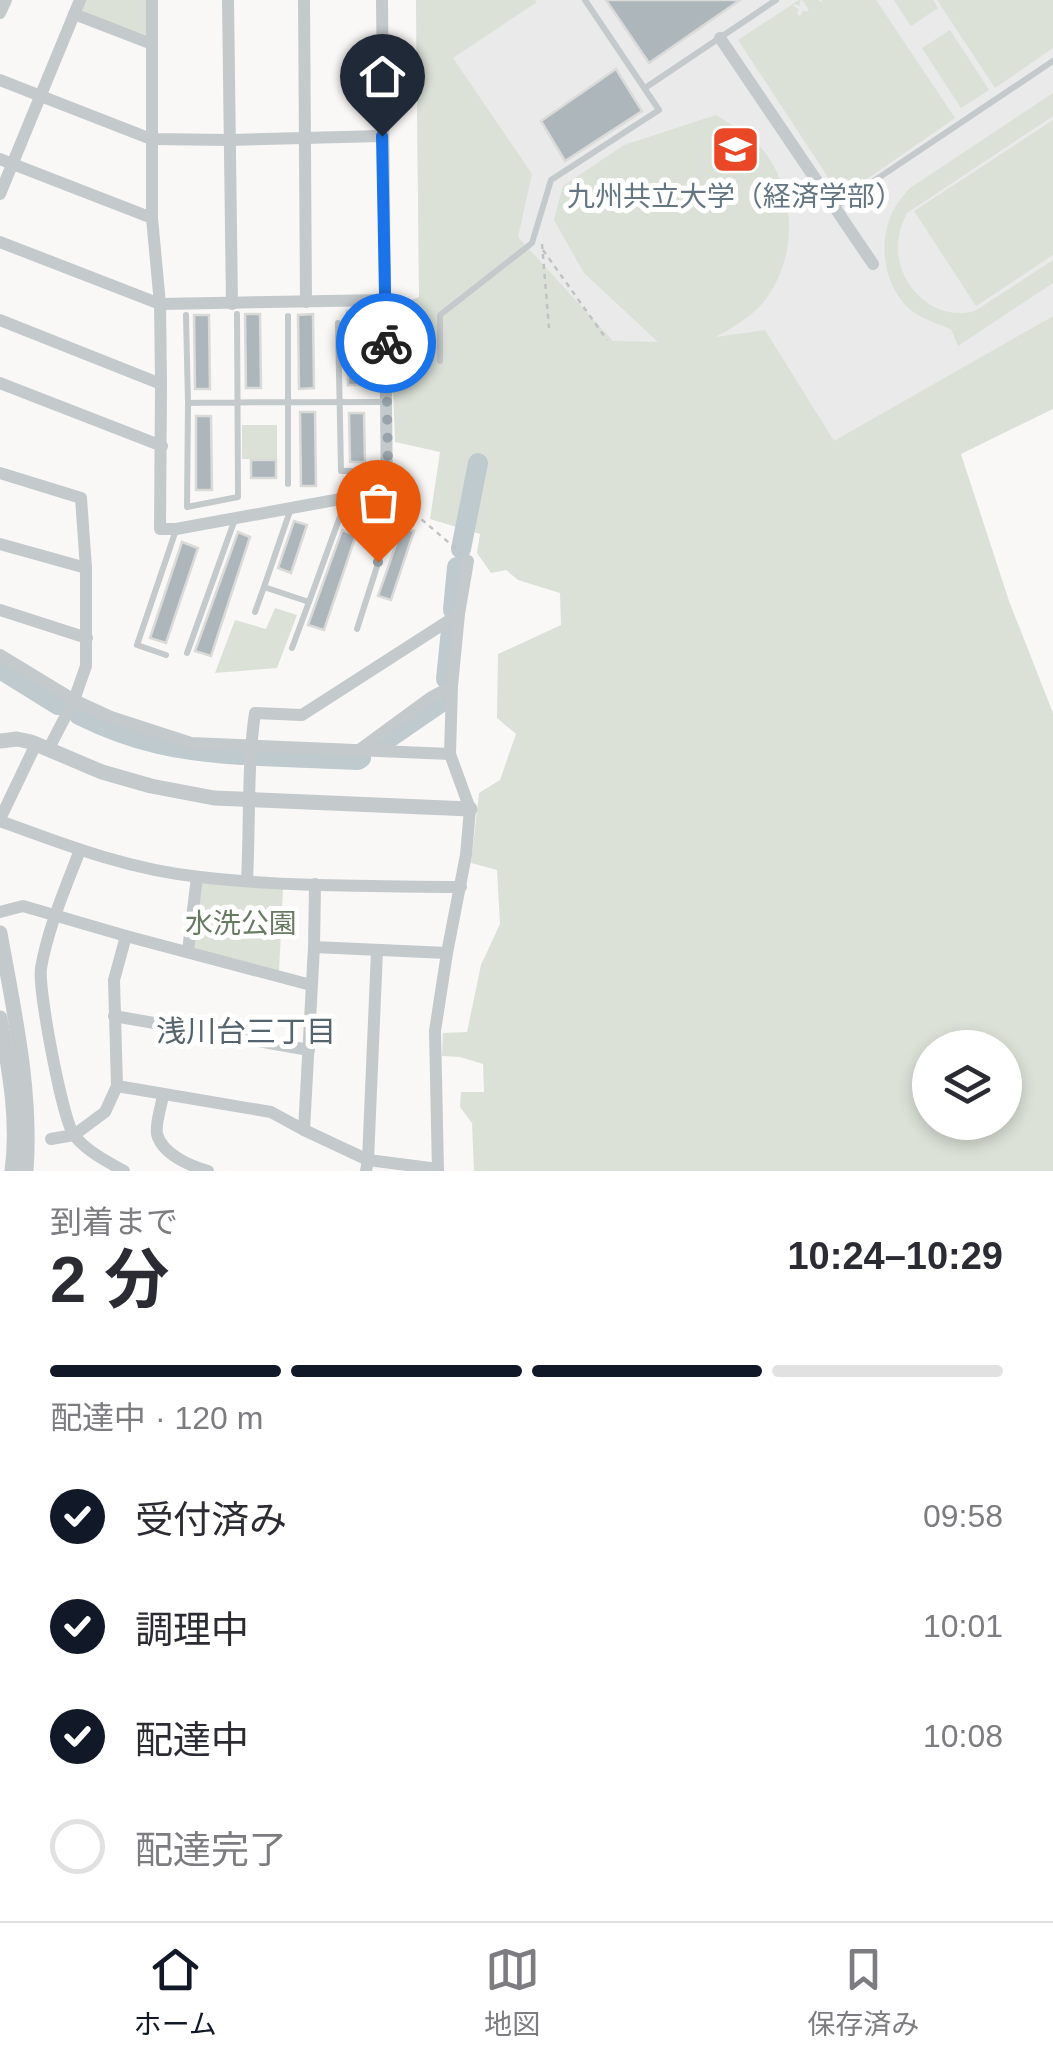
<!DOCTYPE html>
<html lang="ja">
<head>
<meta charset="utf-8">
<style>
	body { margin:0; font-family:Arial,"Noto Sans JP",sans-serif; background:#f2f2f3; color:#2b2b33; height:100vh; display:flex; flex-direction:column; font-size:38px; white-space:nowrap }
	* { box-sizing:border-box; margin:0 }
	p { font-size:32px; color:#7c7c81 }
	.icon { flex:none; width:55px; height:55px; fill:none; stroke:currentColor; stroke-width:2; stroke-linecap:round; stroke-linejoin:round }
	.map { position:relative; height:1171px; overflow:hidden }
	.sheet { display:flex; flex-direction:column; background:#fff; flex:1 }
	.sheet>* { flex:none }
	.tools { position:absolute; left:912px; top:1030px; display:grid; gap:20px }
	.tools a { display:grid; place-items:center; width:110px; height:110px; border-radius:50%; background:#fff; box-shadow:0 5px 15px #0003; font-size:50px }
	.pin { position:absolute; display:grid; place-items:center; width:85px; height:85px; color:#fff; margin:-102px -42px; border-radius:50% 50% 50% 0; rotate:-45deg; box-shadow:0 0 10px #0007 }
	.pin .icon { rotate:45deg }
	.courier { position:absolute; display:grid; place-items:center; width:100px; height:100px; margin:-50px; border:8px solid #1a73e8; border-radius:50%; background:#fff; color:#222; box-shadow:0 2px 12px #0007 }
	.overview em { font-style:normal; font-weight:700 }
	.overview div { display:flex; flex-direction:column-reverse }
	.overview { display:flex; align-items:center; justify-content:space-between; height:170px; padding:0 50px }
	h1 { font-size:65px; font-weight:700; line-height:75px }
	.bar { display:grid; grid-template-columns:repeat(4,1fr); gap:15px 10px; align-content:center; height:120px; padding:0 50px }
	.bar i { height:12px; border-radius:8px; background:#e1e1e2 }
	.bar .active { background:#111827 }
	.bar p { grid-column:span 4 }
	ol { padding:0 50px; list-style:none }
	li { display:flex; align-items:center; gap:30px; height:110px }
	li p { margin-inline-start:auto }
	li .icon { padding:10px; border-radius:50%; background:#111827; color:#fff; stroke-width:4 }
	li:last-child { color:#7c7c81 }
	li i { width:55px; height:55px; border:5px solid #e1e1e2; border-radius:50% }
	.tabs { display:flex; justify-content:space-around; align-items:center; height:140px; border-top:2px solid #e1e1e2; background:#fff; font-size:28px; color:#7c7c81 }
	.tabs a { display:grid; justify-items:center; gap:5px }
	.tabs .active { color:#111827 }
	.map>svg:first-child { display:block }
	.built { fill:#e9eae9 }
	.green { fill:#dbe1d7; fill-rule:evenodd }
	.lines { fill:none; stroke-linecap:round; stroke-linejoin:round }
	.river { stroke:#becace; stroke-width:20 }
	.building { fill:#adb6bb; stroke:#dadad8; stroke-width:2.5 }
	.path { stroke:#c0c2c4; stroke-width:2.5; stroke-dasharray:5 5; stroke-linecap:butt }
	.service { stroke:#c4c9cc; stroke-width:6 }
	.minor { stroke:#c4c9cc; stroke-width:12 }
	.tertiary { stroke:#c4c9cc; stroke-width:15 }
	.done { stroke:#98a4ab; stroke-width:10; stroke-dasharray:0 18 }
	.route { stroke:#1a73e8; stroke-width:12 }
	.labels { text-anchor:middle; stroke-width:10; stroke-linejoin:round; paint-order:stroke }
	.poi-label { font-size:28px; fill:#637682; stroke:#fff }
	.park-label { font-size:28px; fill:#677a62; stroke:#fff }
	.neighbourhood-label { font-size:30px; fill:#55646d; stroke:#fff }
</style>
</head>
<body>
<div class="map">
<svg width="1053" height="1171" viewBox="0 0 1053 1171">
	<rect width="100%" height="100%" fill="#f9f8f6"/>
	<path class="built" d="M416 0H1053V316L834 442 674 344 605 350 419 297Z"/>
	<g class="green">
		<path d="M85 0H148L149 30 146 35 85 13 82 10Z"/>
		<path d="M416 0H535L537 2 453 58 532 174 518 237 613 341 658 342 584 273 554 220 563 186 624 145 716 115C728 123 744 131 755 141 794 180 800 247 770 293 757 314 736 325 716 337L765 330 834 441 1053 316V409L961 454 1009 601 1053 713V1171H474L472 1123 460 1107 461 1092H484L483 1064 460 1057 442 1056 443 1033 467 1032 481 965 500 924 497 870 471 863 479 793 500 780 516 734 497 718 498 654 561 625 560 593 518 580 506 570 491 573 477 553 480 534 430 519 440 452 395 442 390 308 419 297ZM930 1048H1005V1122H930Z"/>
		<path d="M799 0H801L799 6 795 4 793 6 799 9 797 14 800 16 804 10 806 12 809 10 802 0H819L820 2 823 0H876L955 118 841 197 738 40Z"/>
		<path d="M894 0H933L938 8 911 26Z"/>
		<path d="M937 0H1053V48L995 88Z"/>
		<path d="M950 30 989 90 961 108 922 48Z"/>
		<path d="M1053 93V116L907 213C904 220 900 228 899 236 891 279 930 323 975 311L1053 260V283L958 346 951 329C939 324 925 320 915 313 887 294 878 251 889 221 893 208 901 198 910 188Z"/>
		<path d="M1053 120V255L976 306 914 211Z"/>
		<rect x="242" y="425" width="35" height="34"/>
		<path d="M275 608 297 615 277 668 215 673 235 620 266 629Z"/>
		<path d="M202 881 283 889 279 973 191 948Z"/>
	</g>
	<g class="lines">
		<g class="river">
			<path d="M461 549 478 463"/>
			<path d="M453 610 457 567"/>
			<path d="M0 669 58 705"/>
			<path d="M446 679 451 630"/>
			<path d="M79 715C136 743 180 751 242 755"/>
			<path d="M382 743 443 701"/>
			<path d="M259 756 358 760 361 758"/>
		</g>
	</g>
	<g class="building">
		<path d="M606 0H740L649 63Z"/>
		<path d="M616 69 642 111 565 161 541 121Z"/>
		<path d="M347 311H363L364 385H348Z"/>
		<path d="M245 314H260L261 388H246Z"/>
		<path d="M313 314 314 388 299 389 298 315Z"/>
		<path d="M194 315H209L210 389H195Z"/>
		<path d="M300 412H315L316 486H301Z"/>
		<path d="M349 413H364L365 462H350Z"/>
		<path d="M196 416H211L212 490H196Z"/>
		<rect x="251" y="460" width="25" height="18"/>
		<path d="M294 521 307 525 291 573 278 568Z"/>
		<path d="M402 527 414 531 391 600 378 596Z"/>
		<path d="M342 530 356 535 324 630 308 625Z"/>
		<path d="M238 532 250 537 211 656 195 651Z"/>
		<path d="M182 542 198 548 166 643 150 638Z"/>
	</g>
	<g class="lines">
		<g class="path">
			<path d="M542 244 549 328"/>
			<path d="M543 250 607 340"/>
			<path d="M397 506 407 517 420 518 461 553"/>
		</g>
		<g class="service">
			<path d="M645 88 776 0"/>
			<path d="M835 207 1053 61"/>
			<path d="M237 314 238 497 187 507 188 403C254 402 320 402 387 402"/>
			<path d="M186 315 188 403"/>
			<path d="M288 316V484"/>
			<path d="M338 323 341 471H376"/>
			<path d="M440 361V315L532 243 551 180 659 110 585 0"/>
			<path d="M290 511 264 587 309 602 346 500"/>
			<path d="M255 612 264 587"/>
			<path d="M357 629 389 529 387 500"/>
			<path d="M292 648 309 602"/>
			<path d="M187 653 235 519"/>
			<path d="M166 655 137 645 176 530"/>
		</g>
		<g class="minor">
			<path d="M152 0V218L160 304 161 384 160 529H176L346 498 387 500 382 0"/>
			<path d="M228 0 232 304"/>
			<path d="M304 0 306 302"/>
			<path d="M0 13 6 0"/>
			<path d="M74 14 152 44"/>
			<path d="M720 38 873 264"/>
			<path d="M0 80 151 139 230 140 382 136"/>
			<path d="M0 159 152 218"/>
			<path d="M0 194 80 0"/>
			<path d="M0 242 160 304 385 300"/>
			<path d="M0 320 161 384"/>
			<path d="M0 383 162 446"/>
			<path d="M0 473 81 498 86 568V666L74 700 48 750"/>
			<path d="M0 544 86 568"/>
			<path d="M0 610 87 638"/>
			<path d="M0 655 74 700 111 717 191 743 450 754"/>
			<path d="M359 750 430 698 452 686"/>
			<path d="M0 819 36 744"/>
			<path d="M0 821C65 845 130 870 200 877 286 887 374 886 461 887"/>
			<path d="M80 850C65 889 48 928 41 968 38 989 62 1118 74 1135 86 1151 108 1162 124 1171"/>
			<path d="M247 880C250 825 247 767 255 713L302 715 459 614"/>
			<path d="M0 912 23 906 126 936 311 985"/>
			<path d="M314 947 447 953"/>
			<path d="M188 951 197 877"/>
			<path d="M114 1016 309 1050"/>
			<path d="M117 1086 271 1112 304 1130 368 1160 438 1169"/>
			<path d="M163 1094C162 1105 155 1123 157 1134 162 1154 190 1166 208 1171"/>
			<path d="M304 1130 314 947 315 884"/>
			<path d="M51 1139 74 1135 105 1112 117 1086 114 980 126 936"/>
			<path d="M366 1171 368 1160 377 951"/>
			<path d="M438 1171 435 1031 447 953 466 855 470 809 450 754 452 686 459 614 468 561"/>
		</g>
		<g class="tertiary">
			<path d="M0 741 17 739 31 742 102 772 151 786 214 798 470 809"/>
			<path d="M0 933C14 1012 32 1090 26 1171"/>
			<path d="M0 1018C9 1068 19 1121 12 1171"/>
		</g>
	</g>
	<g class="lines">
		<path class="done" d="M378 562 389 529 386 343"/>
		<path class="route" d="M382 136 386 343"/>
	</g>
	<defs>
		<symbol id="university-square" viewBox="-11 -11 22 22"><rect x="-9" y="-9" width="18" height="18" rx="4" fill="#e94725" stroke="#fff"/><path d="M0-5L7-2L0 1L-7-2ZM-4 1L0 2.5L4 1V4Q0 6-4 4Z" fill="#fff"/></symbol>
	</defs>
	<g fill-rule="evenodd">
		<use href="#university-square" x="708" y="122" width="55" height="55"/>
	</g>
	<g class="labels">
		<g class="poi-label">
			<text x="735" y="206">九州共立大学（経済学部）</text>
		</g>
		<g class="park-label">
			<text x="241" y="933">水洗公園</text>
		</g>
		<g class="neighbourhood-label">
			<text x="246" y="1042">浅川台三丁目</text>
		</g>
	</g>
</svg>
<div class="tools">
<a><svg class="icon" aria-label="layers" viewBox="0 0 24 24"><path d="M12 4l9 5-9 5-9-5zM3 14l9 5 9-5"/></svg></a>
</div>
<div class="pin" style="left:378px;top:562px;background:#ea580c"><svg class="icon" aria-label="bag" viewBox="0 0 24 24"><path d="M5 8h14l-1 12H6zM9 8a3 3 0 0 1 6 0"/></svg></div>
<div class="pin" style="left:382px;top:136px;background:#1f2937"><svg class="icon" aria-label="home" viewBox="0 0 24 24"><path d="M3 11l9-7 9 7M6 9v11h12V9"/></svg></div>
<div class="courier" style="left:386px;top:343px"><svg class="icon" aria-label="bike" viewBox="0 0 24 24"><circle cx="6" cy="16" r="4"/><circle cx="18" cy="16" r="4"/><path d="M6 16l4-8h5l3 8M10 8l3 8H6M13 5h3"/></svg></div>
</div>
<section class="sheet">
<div class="overview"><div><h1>2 分</h1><p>到着まで</p></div><em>10:24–10:29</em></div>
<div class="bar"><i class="active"></i><i class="active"></i><i class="active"></i><i></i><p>配達中 · 120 m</p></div>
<ol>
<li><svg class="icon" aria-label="check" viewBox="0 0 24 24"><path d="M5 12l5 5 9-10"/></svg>受付済み<p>09:58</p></li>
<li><svg class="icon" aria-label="check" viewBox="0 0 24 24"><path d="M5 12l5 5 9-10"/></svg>調理中<p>10:01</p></li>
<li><svg class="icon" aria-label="check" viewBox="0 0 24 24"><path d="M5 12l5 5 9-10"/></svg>配達中<p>10:08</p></li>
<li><i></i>配達完了</li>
</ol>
</section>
<nav class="tabs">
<a class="active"><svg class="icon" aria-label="home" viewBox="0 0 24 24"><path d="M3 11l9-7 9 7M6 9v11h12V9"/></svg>ホーム</a>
<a><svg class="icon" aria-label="map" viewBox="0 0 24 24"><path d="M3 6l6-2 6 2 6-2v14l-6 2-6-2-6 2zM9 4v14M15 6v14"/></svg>地図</a>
<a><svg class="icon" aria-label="saved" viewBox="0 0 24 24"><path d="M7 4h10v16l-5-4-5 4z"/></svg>保存済み</a>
</nav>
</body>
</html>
